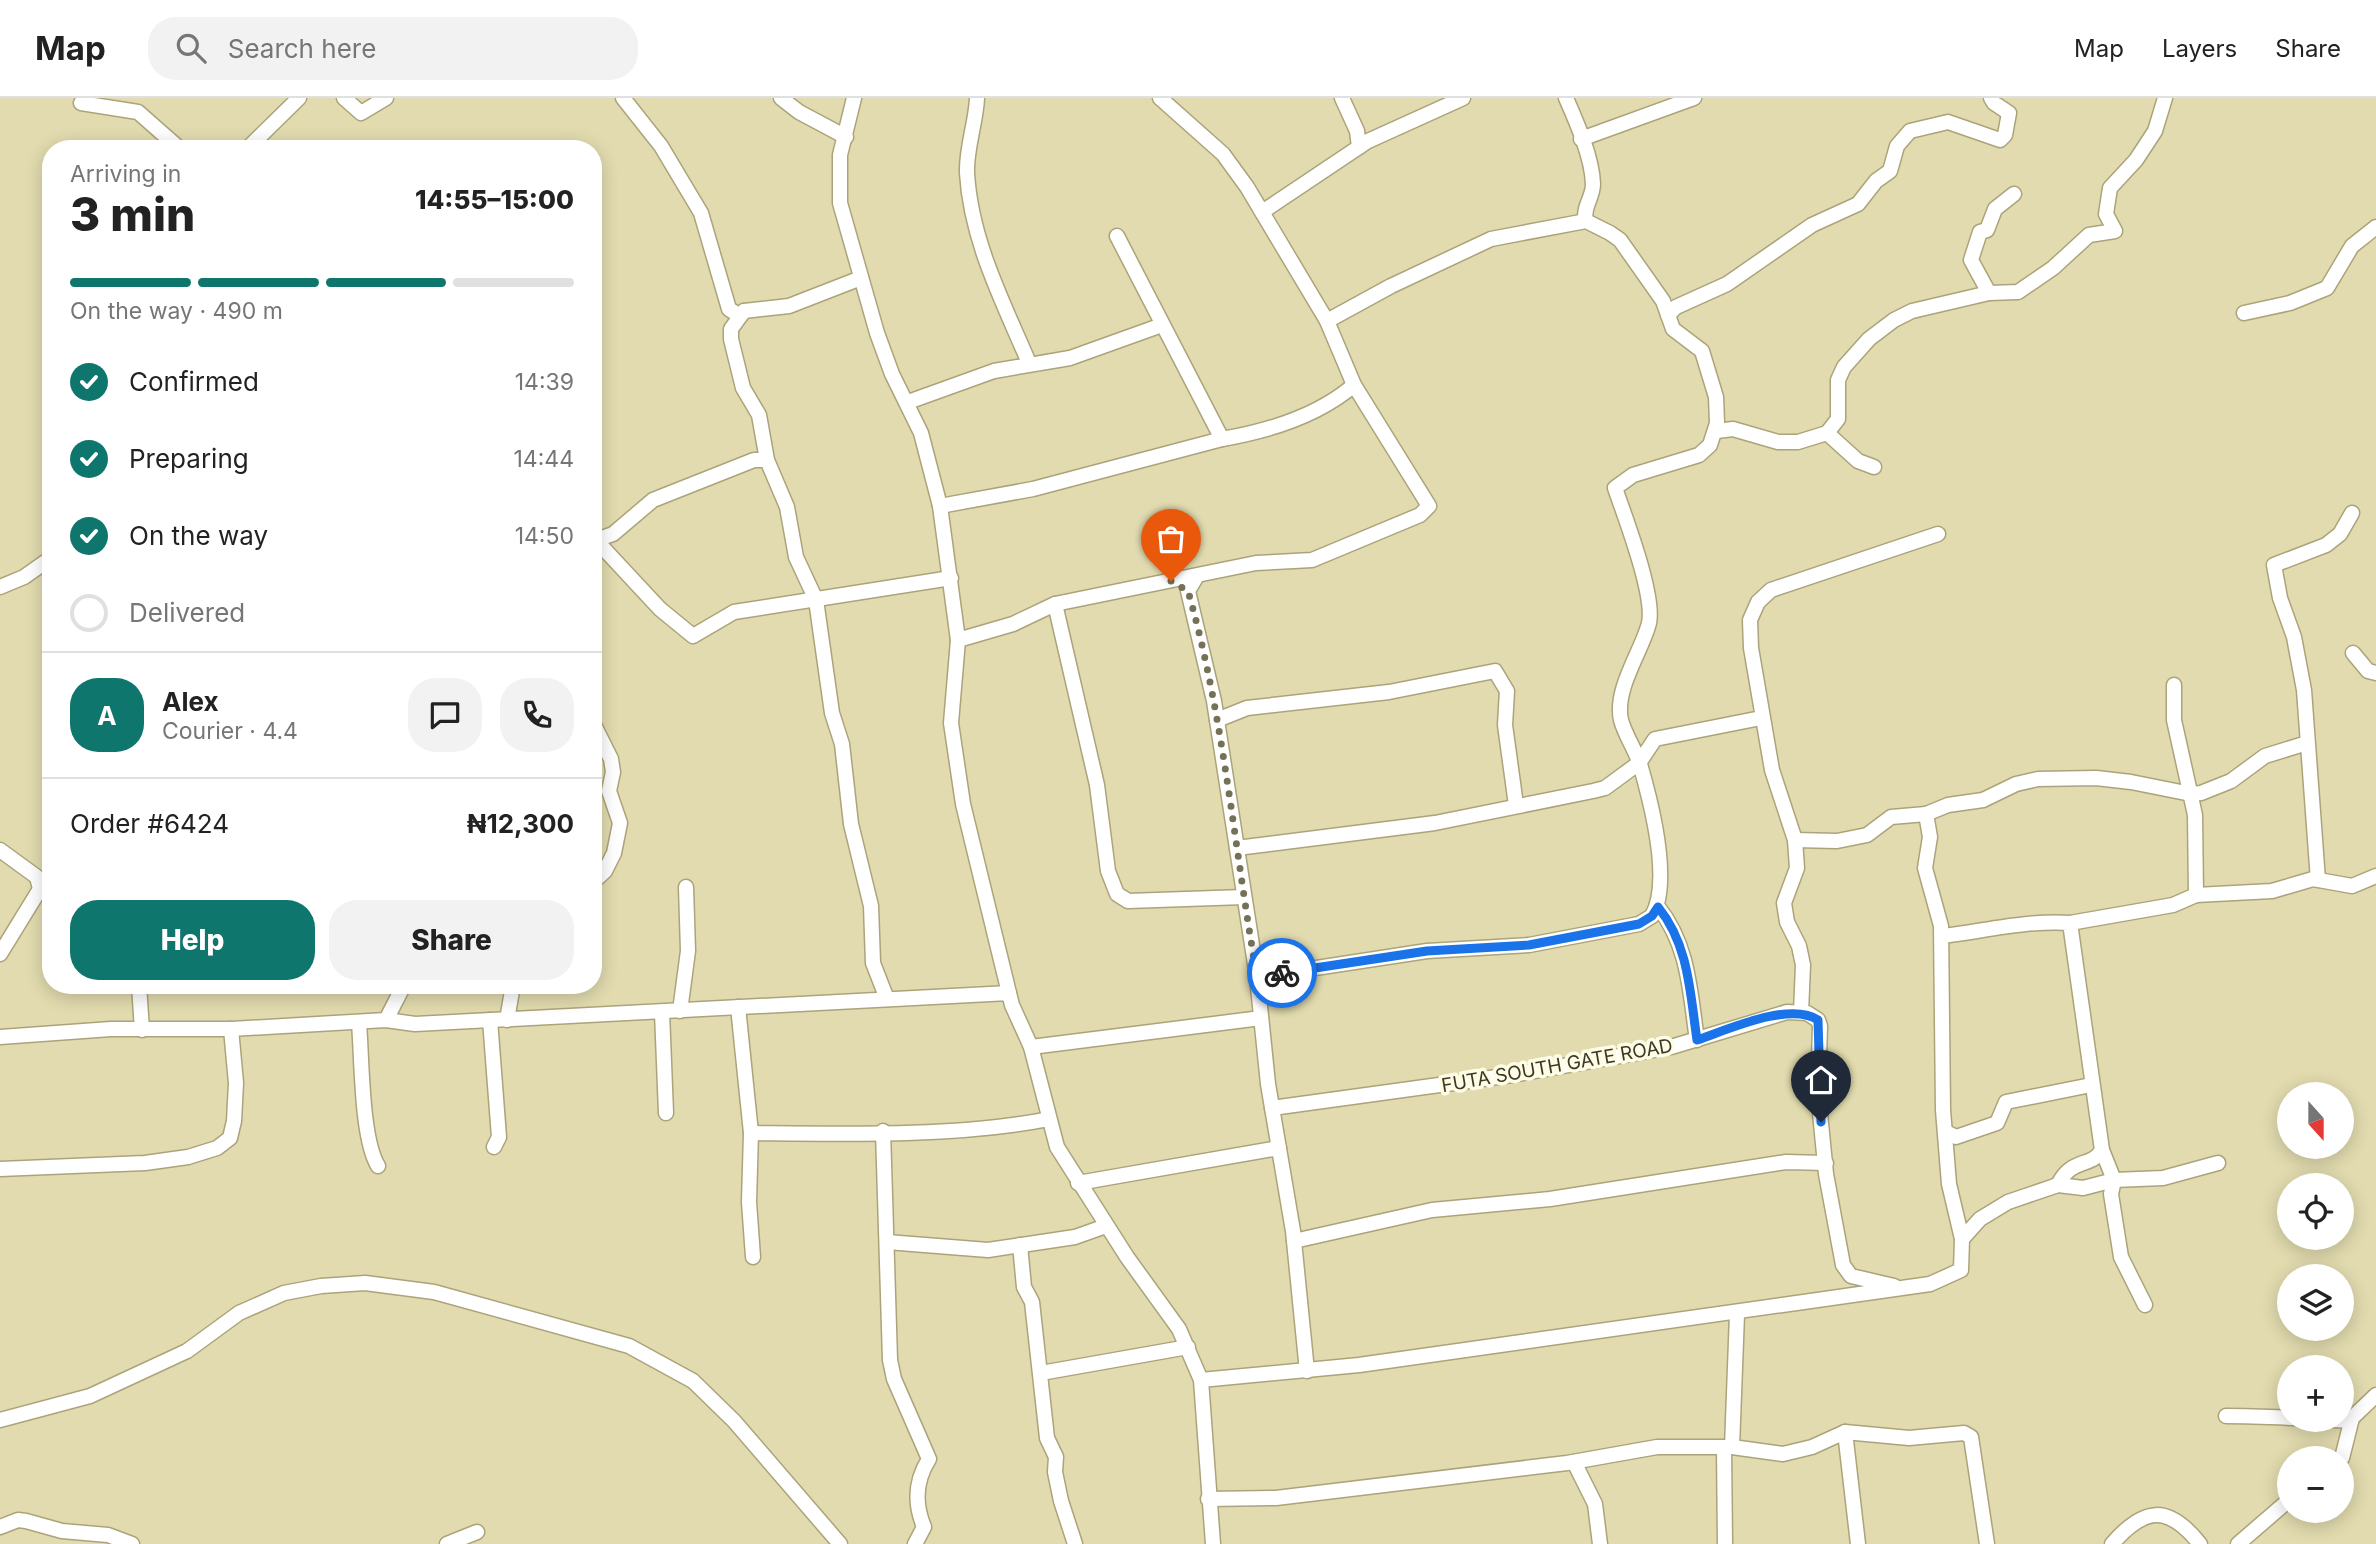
<!DOCTYPE html>
<html lang="en">
<head>
<meta charset="utf-8">
<style>
	body { margin:0; font-family:Inter,sans-serif; background:#f2f2f2; color:#222; height:100vh; display:flex; flex-direction:column; font-size:26px; white-space:nowrap }
	* { box-sizing:border-box; margin:0 }
	p { font-size:23px; color:#767676 }
	.icon { flex:none; width:38px; height:38px; fill:none; stroke:currentColor; stroke-width:2; stroke-linecap:round; stroke-linejoin:round }
	.map { position:relative; flex:1; overflow:hidden }
	.details { position:absolute; left:42px; top:42px; width:560px; height:854px; display:flex; flex-direction:column; background:#fff; border-radius:28px; box-shadow:0 4px 18px #0003 }
	.details>* { flex:none }
	.needle { width:46px; rotate:159deg }
	.fabs { position:absolute; left:2277px; top:984px; display:grid; gap:14px }
	.fabs a { display:grid; place-items:center; width:77px; height:77px; border-radius:50%; background:#fff; box-shadow:0 4px 18px #0003; font-size:35px }
	.pin { position:absolute; display:grid; place-items:center; width:60px; height:60px; color:#fff; margin:-72px -30px; border-radius:50% 50% 50% 0; rotate:-45deg; box-shadow:0 0 7px #0007 }
	.pin .icon { rotate:45deg }
	.courier { position:absolute; display:grid; place-items:center; width:70px; height:70px; margin:-35px; border:5px solid #1a73e8; border-radius:50%; background:#fff; color:#222; box-shadow:0 2px 9px #0007 }
	.headline em { font-style:normal; font-weight:800 }
	.headline div { display:flex; flex-direction:column-reverse }
	.headline { display:flex; align-items:center; justify-content:space-between; height:119px; padding:0 28px }
	h1 { font-size:46px; font-weight:800; line-height:52px }
	.bar { display:grid; grid-template-columns:repeat(4,1fr); gap:10px 7px; align-content:center; height:84px; padding:0 28px }
	.bar i { height:9px; border-radius:5px; background:#e0e0e0 }
	.bar .active { background:#0f766e }
	.bar p { grid-column:span 4 }
	.line { display:flex; align-items:center; gap:18px; padding:0 28px; border-top:2px solid #e0e0e0 }
	.line div { flex:1 }
	.round { display:grid; place-items:center; flex:none; width:74px; height:74px; border-radius:28px; background:#f2f2f2 }
	ol { padding:0 28px; list-style:none }
	li { display:flex; align-items:center; gap:21px; height:77px }
	li p { margin-inline-start:auto }
	li .icon { padding:7px; border-radius:50%; background:#0f766e; color:#fff; stroke-width:4 }
	li:last-child { color:#767676 }
	li i { width:38px; height:38px; border:4px solid #e0e0e0; border-radius:50% }
	.cta { display:flex; gap:14px; margin-top:auto; padding:14px 28px }
	.cta a { flex:1; height:80px; border-radius:28px; background:#0f766e; color:#fff; font-size:28px; font-weight:800; line-height:80px; text-align:center }
	.cta a+a { background:#f2f2f2; color:#222 }
	header { display:flex; align-items:center; gap:42px; box-sizing:border-box; height:98px; padding:0 35px; background:#fff; border-bottom:2px solid #e0e0e0 }
	header strong { font-size:33px }
	nav { display:flex; gap:38px; margin-inline-start:auto; font-size:24px }
	.search { width:490px; height:63px; background:#f2f2f2; display:flex; align-items:center; gap:18px; box-sizing:border-box; padding:0 24px; border-radius:28px; color:#767676; font-size:26px }
	.map>svg:first-child { display:block }
	.lines { fill:none; stroke-linecap:round; stroke-linejoin:round }
	.minor-casing { stroke:#aba47a; stroke-width:17 }
	.minor { stroke:#fff; stroke-width:14 }
	.done { stroke:#757156; stroke-width:7; stroke-dasharray:0 12.6 }
	.route { stroke:#1a73e8; stroke-width:9 }
	.labels { text-anchor:middle; stroke-width:7; stroke-linejoin:round; paint-order:stroke }
	.street-label { font-size:19px; fill:#3b3826; stroke:#fffce5 }
</style>
</head>
<body>
<header>
<strong>Map</strong>
<div class="search"><svg class="icon" aria-label="search" viewBox="0 0 24 24"><circle cx="10" cy="10" r="6"/><path d="M15 15l6 6"/></svg>Search here</div>
<nav><a>Map</a><a>Layers</a><a>Share</a></nav>
</header>
<div class="map">
<svg width="2376" height="1446" viewBox="0 0 2376 1446">
	<rect width="100%" height="100%" fill="#e2dbaf"/>
	<g class="lines">
		<defs>
			<g id="minor">
				<path d="M344 0 361 15 386 0"/>
				<path d="M623 0 661 48 701 115 729 211 740 218 744 213 789 208 861 180"/>
				<path d="M781 0 799 14 846 39"/>
				<path d="M854 0 840 57V105L877 235 892 276 921 335 940 408 958 542 951 625 963 706 1009 895"/>
				<path d="M977 0C976 25 966 50 967 75 971 143 1003 204 1029 265"/>
				<path d="M1342 0 1357 33 1359 49"/>
				<path d="M1566 0C1577 25 1592 59 1593 86 1593 100 1582 110 1586 123"/>
				<path d="M81 5 138 14 180 51"/>
				<path d="M1581 41 1694 0"/>
				<path d="M247 51 299 0"/>
				<path d="M1262 114 1368 43 1463 0"/>
				<path d="M1117 138 1222 341"/>
				<path d="M1989 195 1971 162 1980 134 1987 132 1995 111 2014 96"/>
				<path d="M744 213 731 231V241L743 290 759 317 767 362 787 409 796 459 816 502 832 615 842 646 851 726 871 808 873 865 887 901"/>
				<path d="M2244 215 2290 205 2327 190 2352 148 2376 129"/>
				<path d="M1668 217 1676 209 1727 186 1812 127 1858 106 1876 83 1890 73 1897 48 1910 33 1948 24 2000 42 2005 37 2009 15 1994 5 1991 0"/>
				<path d="M908 304 994 273 1070 260 1162 227"/>
				<path d="M1717 333 1733 331 1778 344H1798L1827 335 1838 321V282L1844 269 1869 241 1894 222 1912 213 1989 195 2018 194 2053 170 2089 137 2115 133 2106 116 2110 90 2136 62 2155 33 2165 0"/>
				<path d="M1827 335 1858 363 1874 369"/>
				<path d="M940 408 1033 391 1222 341C1269 333 1318 318 1354 287"/>
				<path d="M593 439 660 511 693 538 734 514 951 480"/>
				<path d="M593 443 613 436 653 402 754 362H767"/>
				<path d="M1197 478 1188 493 1214 603 1257 879 1268 986 1293 1133 1307 1273"/>
				<path d="M0 489 24 479 51 460"/>
				<path d="M1055 506 1097 687 1108 773 1117 796 1128 803 1244 799"/>
				<path d="M958 542 1013 526 1055 506 1256 465 1312 462 1420 417 1429 408 1354 287 1327 223 1247 89 1223 56 1160 0"/>
				<path d="M2353 555 2368 573 2376 575"/>
				<path d="M2174 587V622L2195 717 2196 797"/>
				<path d="M1217 622 1247 610 1389 594 1495 573 1507 593 1505 627 1516 707"/>
				<path d="M593 625 611 661 613 674 609 693 620 725 614 755 605 773 593 784"/>
				<path d="M1795 742 1837 743 1867 737 1891 719 1926 716"/>
				<path d="M1237 750 1435 725 1593 693 1605 690 1639 665 1655 641 1761 620"/>
				<path d="M0 752 37 779 40 791 0 856"/>
				<path d="M2318 782 2304 592 2294 539 2280 500 2274 467 2326 447 2340 436 2352 415"/>
				<path d="M1658 809C1689 847 1690 895 1697 942"/>
				<path d="M2070 825 2173 807 2196 797 2272 793 2313 781 2352 788 2376 778"/>
				<path d="M1942 838C1985 833 2027 822 2070 825L2102 1052 2114 1082 2111 1096 2121 1159 2145 1207"/>
				<path d="M1257 879 1427 853 1529 847 1639 826 1652 818C1672 783 1651 704 1640 666 1635 651 1625 637 1621 622 1614 591 1642 553 1649 525 1655 497 1625 419 1615 390L1633 377 1699 357 1710 347 1717 325 1716 299 1702 253 1673 231 1663 203 1620 142 1610 135 1586 123 1491 141 1391 188 1327 223"/>
				<path d="M139 887 142 932"/>
				<path d="M738 909 751 1035 749 1104 753 1159"/>
				<path d="M680 913 688 853 686 789"/>
				<path d="M662 914 666 1015"/>
				<path d="M1801 914 1803 867 1799 848 1787 824 1784 805 1797 770 1795 742 1772 672 1751 550 1750 522 1758 504 1771 492 1938 436"/>
				<path d="M386 922 404 887"/>
				<path d="M490 922 499 1039 494 1049"/>
				<path d="M507 922 513 887"/>
				<path d="M359 925C362 960 361 1040 378 1068"/>
				<path d="M0 939 111 931H231L386 922 415 926 1009 895 1012 907 1031 949 1057 1049 1127 1159 1179 1231 1201 1282 1213 1446"/>
				<path d="M1031 949 1261 920"/>
				<path d="M1272 1010 1512 977 1671 949 1787 914 1807 915 1818 922 1820 928 1818 995 1826 1076 1843 1167 1851 1178 1894 1188"/>
				<path d="M883 1033 890 1262 894 1281 929 1361C915 1383 914 1405 924 1429L915 1446"/>
				<path d="M1946 1034 1956 1039 1997 1025 2006 1004 2091 987"/>
				<path d="M751 1035C844 1036 958 1039 1049 1021"/>
				<path d="M0 1071 145 1065 188 1059 217 1050 230 1040 234 1023 236 985 231 931"/>
				<path d="M1078 1085 1279 1050"/>
				<path d="M2058 1087C2071 1059 2092 1070 2102 1052"/>
				<path d="M1962 1141 1980 1121 2008 1104 2058 1087 2083 1090 2114 1082 2163 1080 2218 1065"/>
				<path d="M1294 1143 1432 1112 1550 1101 1786 1064 1826 1065"/>
				<path d="M887 1144 988 1152 1075 1139 1106 1128"/>
				<path d="M1020 1147 1024 1189 1032 1204 1047 1340 1056 1359 1055 1374 1061 1403 1075 1446"/>
				<path d="M1041 1275 1188 1249"/>
				<path d="M1201 1282 1359 1267 1930 1186 1961 1172 1962 1141 1949 1086 1943 1012 1941 828 1925 770 1930 739 1926 716 1948 707 1983 702 2016 686 2038 681 2096 680 2131 684 2191 696 2201 695 2231 683 2265 658 2307 645"/>
				<path d="M2226 1318C2268 1318 2309 1321 2351 1323"/>
				<path d="M0 1322 90 1298 187 1253 239 1215 284 1195 321 1188 365 1185 434 1194 629 1248 693 1283 734 1323 840 1446"/>
				<path d="M1845 1334 1858 1446"/>
				<path d="M1732 1349 1737 1216"/>
				<path d="M1724 1350 1725 1446"/>
				<path d="M2342 1360 2352 1320 2376 1297"/>
				<path d="M1574 1364 1595 1406 1600 1446"/>
				<path d="M1208 1401 1276 1400 1567 1365 1657 1349H1732L1783 1356 1812 1349 1845 1334 1909 1340 1964 1335 1971 1339 1987 1446"/>
				<path d="M0 1429 18 1422 26 1423 62 1433 108 1437 132 1446"/>
				<path d="M447 1446 477 1434"/>
				<path d="M2112 1446C2144 1409 2168 1406 2200 1446"/>
				<path d="M2238 1446 2289 1402"/>
			</g>
		</defs>
		<use href="#minor" class="minor-casing"/>
		<use href="#minor" class="minor"/>
	</g>
	<g class="lines">
		<path class="done" d="M1171 483 1188 493C1224 618 1234 750 1257 878L1282 875"/>
		<path class="route" d="M1282 875 1427 853 1529 847 1639 826 1652 818 1658 809C1689 847 1690 895 1697 942 1727 932 1790 903 1818 922L1821 1024"/>
	</g>
	<g class="labels">
		<g class="street-label">
			<text transform="translate(1557 967) rotate(-10)" y="7">FUTA SOUTH GATE ROAD</text>
		</g>
	</g>
</svg>
<div class="fabs">
<a><svg class="needle" viewBox="-14 -14 28 28"><path d="M0-13l5 13h-10z" fill="#e53935"/><path d="M0 13l5-13h-10z" fill="#767676"/></svg></a>
<a><svg class="icon" aria-label="locate" viewBox="0 0 24 24"><circle cx="12" cy="12" r="6"/><path d="M12 2v4M12 18v4M2 12h4M18 12h4"/></svg></a>
<a><svg class="icon" aria-label="layers" viewBox="0 0 24 24"><path d="M12 4l9 5-9 5-9-5zM3 14l9 5 9-5"/></svg></a>
<a>+</a>
<a>−</a>
</div>
<div class="pin" style="left:1171px;top:483px;background:#ea580c"><svg class="icon" aria-label="bag" viewBox="0 0 24 24"><path d="M5 8h14l-1 12H6zM9 8a3 3 0 0 1 6 0"/></svg></div>
<div class="pin" style="left:1821px;top:1024px;background:#1f2937"><svg class="icon" aria-label="home" viewBox="0 0 24 24"><path d="M3 11l9-7 9 7M6 9v11h12V9"/></svg></div>
<div class="courier" style="left:1282px;top:875px"><svg class="icon" aria-label="bike" viewBox="0 0 24 24"><circle cx="6" cy="16" r="4"/><circle cx="18" cy="16" r="4"/><path d="M6 16l4-8h5l3 8M10 8l3 8H6M13 5h3"/></svg></div>
<section class="details">
<div class="headline"><div><h1>3 min</h1><p>Arriving in</p></div><em>14:55–15:00</em></div>
<div class="bar"><i class="active"></i><i class="active"></i><i class="active"></i><i></i><p>On the way · 490 m</p></div>
<ol>
<li><svg class="icon" aria-label="check" viewBox="0 0 24 24"><path d="M5 12l5 5 9-10"/></svg>Confirmed<p>14:39</p></li>
<li><svg class="icon" aria-label="check" viewBox="0 0 24 24"><path d="M5 12l5 5 9-10"/></svg>Preparing<p>14:44</p></li>
<li><svg class="icon" aria-label="check" viewBox="0 0 24 24"><path d="M5 12l5 5 9-10"/></svg>On the way<p>14:50</p></li>
<li><i></i>Delivered</li>
</ol>
<div class="line" style="height:126px"><b class="round" style="background:#0f766e;color:#fff">A</b><div><b>Alex</b><p>Courier · 4.4</p></div><a class="round"><svg class="icon" aria-label="chat" viewBox="0 0 24 24"><path d="M4 5h16v11H9l-5 4z"/></svg></a><a class="round"><svg class="icon" aria-label="phone" viewBox="0 0 24 24"><path d="M5 4h4l2 5-3 2q2 4 5 5l2-3 5 2v4C11 20 4 13 5 4z"/></svg></a></div>
<div class="line" style="height:91px"><div>Order #6424</div><b>₦12,300</b></div>
<div class="cta"><a>Help</a><a>Share</a></div>
</section>
</div>
</body>
</html>
